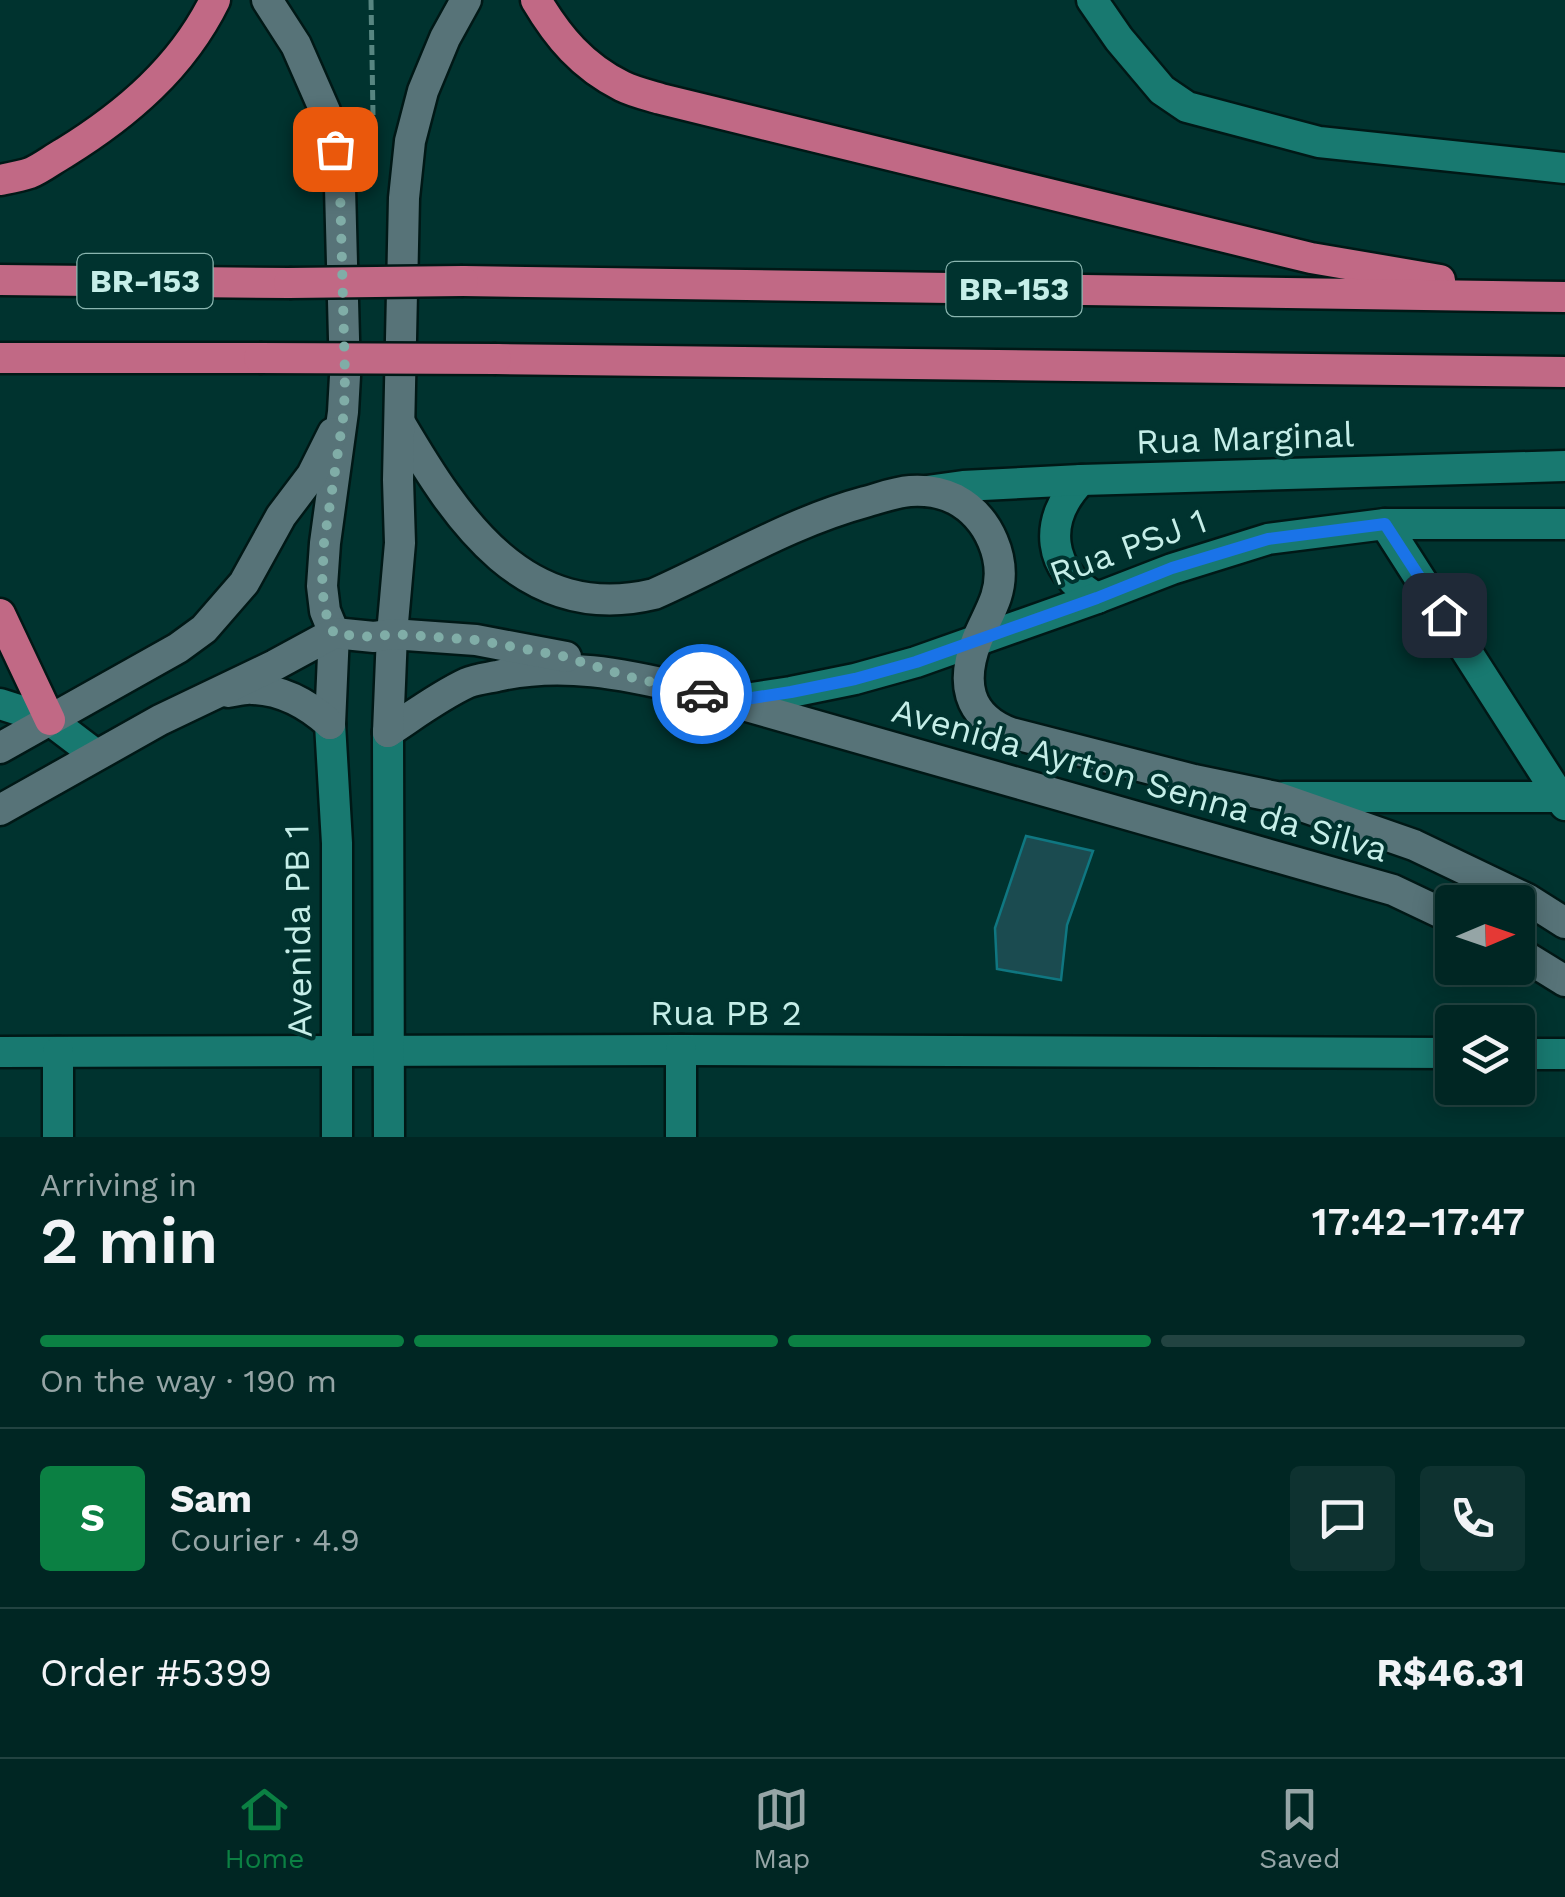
<!DOCTYPE html>
<html lang="en">
<head>
<meta charset="utf-8">
<style>
	body { margin:0; font-family:"Work Sans",sans-serif; background:#0e3230; color:#f1f3f6; height:100vh; display:flex; flex-direction:column; font-size:38px; white-space:nowrap }
	* { box-sizing:border-box; margin:0 }
	p { font-size:32px; color:#95a5a6 }
	.icon { flex:none; width:55px; height:55px; fill:none; stroke:currentColor; stroke-width:2; stroke-linecap:round; stroke-linejoin:round }
	.map { position:relative; height:1137px; overflow:hidden }
	.panel { display:flex; flex-direction:column; background:#002623; flex:1 }
	.panel>* { flex:none }
	.needle { width:65px; rotate:88deg }
	.tools { position:absolute; left:1435px; top:885px; display:grid; gap:20px }
	.tools a { display:grid; place-items:center; width:100px; height:100px; border-radius:10px; background:#002623; box-shadow:0 5px 25px #0003,0 0 0 2px #224341; font-size:50px }
	.pin { position:absolute; display:grid; place-items:center; width:85px; height:85px; color:#fff; margin:-42px; border-radius:20px; box-shadow:0 5px 15px #0006 }
	.courier { position:absolute; display:grid; place-items:center; width:100px; height:100px; margin:-50px; border:8px solid #1a73e8; border-radius:50%; background:#fff; color:#222; box-shadow:0 2px 12px #0007 }
	.overview em { font-style:normal; font-weight:600 }
	.overview div { display:flex; flex-direction:column-reverse }
	.overview { display:flex; align-items:center; justify-content:space-between; height:170px; padding:0 40px }
	h1 { font-size:65px; font-weight:600; line-height:75px }
	.bar { display:grid; grid-template-columns:repeat(4,1fr); gap:15px 10px; align-content:center; height:120px; padding:0 40px }
	.bar i { height:12px; border-radius:8px; background:#224341 }
	.bar .current { background:#0b8043 }
	.bar p { grid-column:span 4 }
	.line { display:flex; align-items:center; gap:25px; padding:0 40px; border-top:2px solid #224341 }
	.line div { flex:1 }
	.round { display:grid; place-items:center; flex:none; width:105px; height:105px; border-radius:10px; background:#0e3230 }
	.tab-bar { display:flex; justify-content:space-around; align-items:center; height:140px; border-top:2px solid #224341; background:#002623; font-size:28px; color:#95a5a6 }
	.tab-bar a { display:grid; justify-items:center; gap:5px }
	.tab-bar .current { color:#0b8043 }
	.map>svg:first-child { display:block }
	.building { fill:#1b4b50; stroke:#0f7781; stroke-width:2.5 }
	.lines { fill:none; stroke-linecap:round; stroke-linejoin:round }
	.minor-casing { stroke:#001816; stroke-width:35 }
	.tertiary-casing { stroke:#001816; stroke-width:35 }
	.secondary-casing { stroke:#001816; stroke-width:35 }
	.trunk-casing { stroke:#001816; stroke-width:35 }
	.path { stroke:#578681; stroke-width:5; stroke-dasharray:10 5; stroke-linecap:butt }
	.minor { stroke:#187970; stroke-width:30 }
	.tertiary { stroke:#187970; stroke-width:30 }
	.secondary { stroke:#577378; stroke-width:30 }
	.trunk { stroke:#c16985; stroke-width:30 }
	.trunk-bridge-casing { stroke:#001816; stroke-width:35; stroke-linecap:butt }
	.trunk-bridge { stroke:#c16985; stroke-width:30 }
	.done { stroke:#80ada7; stroke-width:10; stroke-dasharray:0 18 }
	.route { stroke:#1a73e8; stroke-width:12 }
	.labels { text-anchor:middle; stroke-width:8; stroke-linejoin:round; paint-order:stroke }
	.shield { fill:#00332f; stroke:#8ab6b0; stroke-width:2.5 }
	.shield-label { font-size:32px; font-weight:bold; fill:#c5eee8 }
	.street-label { font-size:35px; fill:#c5eee8; stroke:#00332f }
</style>
</head>
<body>
<div class="map">
<svg width="1565" height="1137" viewBox="0 0 1565 1137">
	<rect width="100%" height="100%" fill="#00332f"/>
	<path class="building" d="M1026 836 1093 851 1067 925 1061 980 997 969 995 928Z"/>
	<g class="lines">
		<defs>
			<g id="minor">
				<path d="M1092 0 1119 39 1162 90 1187 107 1319 142 1565 168"/>
				<path d="M1385 524 1565 805"/>
				<path d="M0 704 50 720 96 755"/>
				<path d="M1284 797H1565"/>
				<path d="M0 1052 681 1050 1452 1053"/>
				<path d="M1518 1054H1565"/>
				<path d="M58 1137V1052"/>
				<path d="M681 1137V1050"/>
			</g>
			<g id="tertiary">
				<path d="M1081 480C1042 520 1047 571 1097 598"/>
				<path d="M927 491 963 486 1081 480 1565 466"/>
				<path d="M726 702 791 692 855 679 916 662 1097 598 1172 569 1268 539 1385 524H1565"/>
				<path d="M330 724 337 843V1137"/>
				<path d="M388 732 389 1137"/>
			</g>
			<g id="secondary">
				<path d="M267 0 296 45 325 111 335 149 340 188 345 376 343 412 325 543 322 586 325 611 334 633 330 724"/>
				<path d="M400 423C457 520 525 625 654 594 724 563 791 522 865 502 880 498 895 492 910 491 925 490 941 492 955 499 989 517 1008 560 996 597 991 612 983 625 977 640 961 681 966 716 1011 733L1194 780 1276 797 1414 845 1527 899 1565 923"/>
				<path d="M228 692C235 691 245 688 253 689 282 690 309 705 330 724"/>
				<path d="M388 732C414 715 439 696 467 683 476 679 487 678 497 676 561 661 624 674 687 689L1393 890 1452 918"/>
				<path d="M388 732 392 634 400 543 398 480 404 198 410 141 423 91 445 38 466 0"/>
				<path d="M0 748 178 648 204 629 244 583 281 516 312 475 333 433"/>
				<path d="M0 810 160 720 275 665 334 633 374 637 392 634 476 640 566 657"/>
				<path d="M1518 952 1565 981"/>
			</g>
			<g id="trunk">
				<path d="M536 0C558 37 582 66 622 86 634 92 648 95 661 99L1311 258 1440 280"/>
				<path d="M0 180C10 178 21 176 30 173 42 168 53 159 64 153 127 114 182 67 215 0"/>
				<path d="M0 280 289 283"/>
				<path d="M463 281 1565 297"/>
				<path d="M0 358H259"/>
				<path d="M496 359 1565 372"/>
				<path d="M0 614 50 720"/>
			</g>
		</defs>
		<use href="#minor" class="minor-casing"/>
		<use href="#tertiary" class="tertiary-casing"/>
		<use href="#secondary" class="secondary-casing"/>
		<use href="#trunk" class="trunk-casing"/>
		<path class="path" d="M371 0 374 172"/>
		<use href="#minor" class="minor"/>
		<use href="#tertiary" class="tertiary"/>
		<use href="#secondary" class="secondary"/>
		<use href="#trunk" class="trunk"/>
		<defs>
			<g id="trunk-bridge">
				<path d="M289 283 463 281"/>
				<path d="M259 358 496 359"/>
			</g>
		</defs>
		<use href="#trunk-bridge" class="trunk-bridge-casing"/>
		<use href="#trunk-bridge" class="trunk-bridge"/>
	</g>
	<g class="lines">
		<path class="done" d="M335 149 340 188 345 376 344 412 324 543 322 586 325 611 334 634 374 637 392 634 476 640 562 656 630 677 702 694"/>
		<path class="route" d="M702 694 726 702 791 692 855 679 916 662 1097 598 1172 568 1268 539 1385 524 1444 615"/>
	</g>
	<g class="labels">
		<g class="shield">
			<rect x="77.5" y="254" width="135" height="54" rx="8"/>
			<rect x="946.5" y="262" width="135" height="54" rx="8"/>
		</g>
		<g class="shield-label">
			<text x="145" y="292">BR-153</text>
			<text x="1014" y="300">BR-153</text>
		</g>
		<g class="street-label">
			<text transform="translate(1245 438) rotate(-2)" y="12">Rua Marginal</text>
			<text transform="translate(1128 547) rotate(-20)" y="12">Rua PSJ 1</text>
			<text transform="translate(1140 780) rotate(16)" y="12">Avenida Ayrton Senna da Silva</text>
			<text transform="translate(298 931) rotate(-91)" y="12">Avenida PB 1</text>
			<text x="726" y="1025">Rua PB 2</text>
		</g>
	</g>
</svg>
<div class="tools">
<a><svg class="needle" viewBox="-14 -14 28 28"><path d="M0-13l5 13h-10z" fill="#e53935"/><path d="M0 13l5-13h-10z" fill="#95a5a6"/></svg></a>
<a><svg class="icon" aria-label="layers" viewBox="0 0 24 24"><path d="M12 4l9 5-9 5-9-5zM3 14l9 5 9-5"/></svg></a>
</div>
<div class="pin" style="left:335px;top:149px;background:#ea580c"><svg class="icon" aria-label="bag" viewBox="0 0 24 24"><path d="M5 8h14l-1 12H6zM9 8a3 3 0 0 1 6 0"/></svg></div>
<div class="pin" style="left:1444px;top:615px;background:#1f2937"><svg class="icon" aria-label="home" viewBox="0 0 24 24"><path d="M3 11l9-7 9 7M6 9v11h12V9"/></svg></div>
<div class="courier" style="left:702px;top:694px"><svg class="icon" aria-label="car" viewBox="0 0 24 24"><path d="M5 17H2v-5l4-1 3-4h7l3 4 3 1v5h-3M9 17h6M6 11h13"/><circle cx="7" cy="17" r="2"/><circle cx="17" cy="17" r="2"/></svg></div>
</div>
<section class="panel">
<div class="overview"><div><h1>2 min</h1><p>Arriving in</p></div><em>17:42–17:47</em></div>
<div class="bar"><i class="current"></i><i class="current"></i><i class="current"></i><i></i><p>On the way · 190 m</p></div>
<div class="line" style="height:180px"><b class="round" style="background:#0b8043;color:#fff">S</b><div><b>Sam</b><p>Courier · 4.9</p></div><a class="round"><svg class="icon" aria-label="chat" viewBox="0 0 24 24"><path d="M4 5h16v11H9l-5 4z"/></svg></a><a class="round"><svg class="icon" aria-label="phone" viewBox="0 0 24 24"><path d="M5 4h4l2 5-3 2q2 4 5 5l2-3 5 2v4C11 20 4 13 5 4z"/></svg></a></div>
<div class="line" style="height:130px"><div>Order #5399</div><b>R$46.31</b></div>
</section>
<nav class="tab-bar">
<a class="current"><svg class="icon" aria-label="home" viewBox="0 0 24 24"><path d="M3 11l9-7 9 7M6 9v11h12V9"/></svg>Home</a>
<a><svg class="icon" aria-label="map" viewBox="0 0 24 24"><path d="M3 6l6-2 6 2 6-2v14l-6 2-6-2-6 2zM9 4v14M15 6v14"/></svg>Map</a>
<a><svg class="icon" aria-label="saved" viewBox="0 0 24 24"><path d="M7 4h10v16l-5-4-5 4z"/></svg>Saved</a>
</nav>
</body>
</html>
